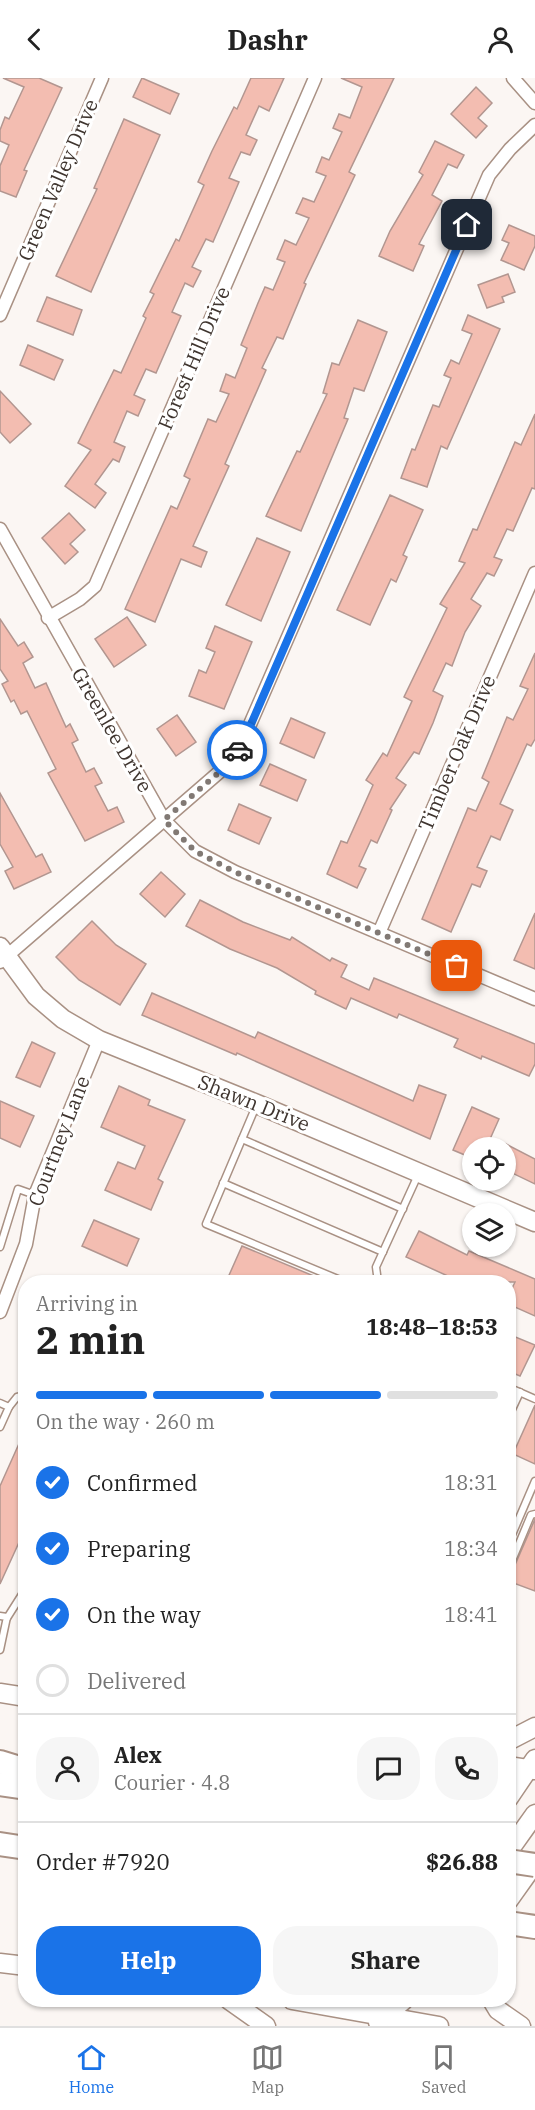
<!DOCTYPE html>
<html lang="en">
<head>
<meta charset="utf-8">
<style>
	body { margin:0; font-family:"IBM Plex Serif",serif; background:#f6f6f6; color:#222; height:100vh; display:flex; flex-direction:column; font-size:22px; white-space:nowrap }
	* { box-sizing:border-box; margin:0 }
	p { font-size:20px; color:#767676 }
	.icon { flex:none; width:33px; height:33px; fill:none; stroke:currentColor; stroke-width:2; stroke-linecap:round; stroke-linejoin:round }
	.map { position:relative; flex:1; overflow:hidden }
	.sheet { position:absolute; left:18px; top:1197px; width:498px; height:732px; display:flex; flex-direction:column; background:#fff; border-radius:24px; box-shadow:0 2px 4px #0004 }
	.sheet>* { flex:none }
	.tools { position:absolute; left:462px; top:1059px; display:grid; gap:12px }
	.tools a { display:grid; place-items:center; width:54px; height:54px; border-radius:50%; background:#fff; box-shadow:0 2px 4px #0004; font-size:30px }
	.pin { position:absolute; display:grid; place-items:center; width:51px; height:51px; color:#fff; margin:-26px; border-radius:12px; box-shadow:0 3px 9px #0006 }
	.courier { position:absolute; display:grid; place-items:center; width:60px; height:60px; margin:-30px; border:4px solid #1a73e8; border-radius:50%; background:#fff; color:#222; box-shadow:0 2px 8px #0007 }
	.head em { font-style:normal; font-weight:700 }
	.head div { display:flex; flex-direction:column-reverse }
	.head { display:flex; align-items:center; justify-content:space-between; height:102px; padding:0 18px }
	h1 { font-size:39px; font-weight:700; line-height:45px }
	.bar { display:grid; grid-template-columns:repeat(4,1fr); gap:9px 6px; align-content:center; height:72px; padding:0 18px }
	.bar i { height:8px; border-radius:4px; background:#e0e0e0 }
	.bar .active { background:#1a73e8 }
	.bar p { grid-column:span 4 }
	.line { display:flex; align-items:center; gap:15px; padding:0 18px; border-top:2px solid #e0e0e0 }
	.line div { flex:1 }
	.round { display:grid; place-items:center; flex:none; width:63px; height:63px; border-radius:24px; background:#f6f6f6 }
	ol { padding:0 18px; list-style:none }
	li { display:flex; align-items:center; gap:18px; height:66px }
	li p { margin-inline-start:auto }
	li .icon { padding:6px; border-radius:50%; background:#1a73e8; color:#fff; stroke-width:4 }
	li:last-child { color:#767676 }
	li i { width:33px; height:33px; border:3px solid #e0e0e0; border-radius:50% }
	.action { display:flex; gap:12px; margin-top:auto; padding:12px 18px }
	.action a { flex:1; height:69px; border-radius:24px; background:#1a73e8; color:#fff; font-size:24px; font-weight:700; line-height:69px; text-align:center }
	.action a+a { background:#f6f6f6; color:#222 }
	header { display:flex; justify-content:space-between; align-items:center; height:78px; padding:0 18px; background:#fff; font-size:27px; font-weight:700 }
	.menu { display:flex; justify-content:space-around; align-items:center; height:84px; border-top:2px solid #e0e0e0; background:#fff; font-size:16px; color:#767676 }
	.menu a { display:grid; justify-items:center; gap:3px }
	.menu .active { color:#1a73e8 }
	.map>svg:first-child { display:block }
	.building { fill:#f3bdb1; stroke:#b29690; stroke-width:1.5 }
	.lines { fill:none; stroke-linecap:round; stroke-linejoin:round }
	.lane-casing { stroke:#a99184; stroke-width:9 }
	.street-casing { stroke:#a99184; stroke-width:15 }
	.secondary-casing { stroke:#a99184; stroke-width:21 }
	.highway-casing { stroke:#a99184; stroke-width:26 }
	.lane { stroke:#fff; stroke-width:6 }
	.street { stroke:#fff; stroke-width:12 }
	.secondary { stroke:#fff; stroke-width:18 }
	.highway { stroke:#fff; stroke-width:22 }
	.highway-bridge-casing { stroke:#a99184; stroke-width:26; stroke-linecap:butt }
	.highway-bridge { stroke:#fff; stroke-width:22 }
	.done { stroke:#817974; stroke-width:6; stroke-dasharray:0 10.8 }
	.route { stroke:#1a73e8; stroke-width:8 }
	.labels { text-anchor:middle; stroke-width:6; stroke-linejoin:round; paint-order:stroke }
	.street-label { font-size:20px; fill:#3f352f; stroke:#fff }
</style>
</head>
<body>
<header><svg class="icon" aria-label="back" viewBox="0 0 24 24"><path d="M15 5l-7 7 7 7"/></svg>Dashr<svg class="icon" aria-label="person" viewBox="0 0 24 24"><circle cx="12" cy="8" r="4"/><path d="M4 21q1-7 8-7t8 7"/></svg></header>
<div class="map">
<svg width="535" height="1948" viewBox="0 0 535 1948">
	<rect width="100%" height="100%" fill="#fbf6f3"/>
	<g class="building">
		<path d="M3 0H39L62 10 24 92 27 93 16 119 0 113V88L9 67 0 63V52L5 39 9 41 24 9Z"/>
		<path d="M142 0 179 16 170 36 133 19Z"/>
		<path d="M251 0H284L269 33 259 28 246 57 257 62 250 77 241 74 229 100 239 104 227 132 213 164 206 161 192 189 201 193 193 209 185 205 172 234 181 238 156 295 146 291 134 317 145 322 138 338 127 333 114 364 125 369 119 384 113 381 95 406 106 415 95 430 65 408 91 372 78 365 114 292 121 295 146 240 143 238 154 216 150 214 176 161 179 163 204 107 198 104 212 73 234 29 237 31Z"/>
		<path d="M341 0H394L349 94 355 97 304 205 306 206 283 261 277 259 262 290 266 292 225 386 229 388 193 468 207 474 201 489 181 481 155 544 125 531 171 428 177 431 190 401 184 398 208 341 216 344 229 316 220 313 226 296 235 300 247 270 241 267 258 225 265 209 273 212 285 184 277 181 285 162 296 167 309 140 296 135 303 120 314 124 326 98 316 94 322 79 329 82 342 54 333 50 339 36 350 40 362 9Z"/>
		<path d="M476 9 492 25 478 40 487 48 476 60 451 36Z"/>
		<path d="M124 41 160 57 91 214 56 198 97 111 94 110Z"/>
		<path d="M435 63 464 77 457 90 448 86 432 117 442 123 419 166 424 168 413 193 379 178 390 153 423 97 419 94Z"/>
		<path d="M509 147 535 158V168L524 192 501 182 509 165 502 162Z"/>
		<path d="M508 196 515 214 502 219 504 224 487 230 478 207Z"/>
		<path d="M47 219 82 232 73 257 37 243Z"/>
		<path d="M468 237 500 251 447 371 441 368 427 409 401 400 412 371 415 372 433 327 439 329 451 300 444 297 451 282 459 286 472 256 462 252Z"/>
		<path d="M358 242 387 254 364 313 354 310 344 340 348 341 301 453 266 438 297 373 300 374 327 316 323 315 332 285 339 287Z"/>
		<path d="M28 267 63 282 54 302 20 287Z"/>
		<path d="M0 313 31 346 10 365 0 354Z"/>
		<path d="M535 336V411L532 410 513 453 507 451 494 479 502 482 494 498 487 495 471 521 481 528 465 554 452 588 446 585 433 613 443 618 433 645 419 676 414 674 396 700 406 707 390 731 392 732 377 765 371 762 359 788 366 791 357 810 327 796 341 763 347 765 373 707 366 702 383 675 387 678 412 623 404 619 447 530 440 526 465 485 459 483 473 451 477 452 515 364 521 367Z"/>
		<path d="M390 417 423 432 403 477 407 479 396 504 391 501 370 547 337 532Z"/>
		<path d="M69 435 85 452 70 466 78 474 65 486 42 460Z"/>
		<path d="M257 460 290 474 261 543 226 527Z"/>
		<path d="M127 539 146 567 114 589 95 561Z"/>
		<path d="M0 541 18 568 24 564 33 579 23 585 35 610 46 605 66 649 70 646 78 662 72 665 86 694 94 690 102 705 95 708 108 733 117 729 124 744 85 763 48 695 56 691 27 633 21 636 14 622 11 624 2 606 8 603 0 591Z"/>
		<path d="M215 548 252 564 224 631 189 618 199 592 206 595 215 574 206 570Z"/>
		<path d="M535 575V661L531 668 527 666 500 726 513 732 500 762 491 758 477 789 487 793 480 809 472 806 451 854 422 841 468 730 476 733 489 704 482 700 507 639 513 642 528 611 520 608Z"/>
		<path d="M177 637 196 664 176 678 157 651Z"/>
		<path d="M291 640 325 655 314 680 280 665Z"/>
		<path d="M270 686 306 702 297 723 260 707Z"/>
		<path d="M0 715 36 779 42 776 51 794 14 811 5 793 13 789 0 766Z"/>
		<path d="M239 726 271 740 259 766 228 752Z"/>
		<path d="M161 794 185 816 165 839 140 816Z"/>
		<path d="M200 822 243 844 290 862 292 859 330 883 332 880 347 887 341 899 369 912 374 900 535 966V986L529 998 482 978 481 981 454 969 458 961 399 936 397 940 351 920 346 931 315 916 316 913 277 890 230 871 186 848Z"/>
		<path d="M535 835V891L514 882Z"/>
		<path d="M92 843 116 867 146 886 120 927 79 902 56 879Z"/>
		<path d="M152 915 255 960 258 954 413 1023 419 1007 446 1017 430 1061 237 975 236 977 142 937Z"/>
		<path d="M32 964 55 975 40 1009 16 999Z"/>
		<path d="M119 1008 150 1022 148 1027 185 1042 158 1101 163 1104 151 1132 105 1112 118 1084 135 1091 145 1068 101 1049Z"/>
		<path d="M0 1023 34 1038 20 1069 0 1060Z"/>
		<path d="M472 1029 499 1041 486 1070H472V1080L453 1072Z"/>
		<path d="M506 1066 535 1081V1106L506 1092Z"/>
		<path d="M94 1142 139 1161 127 1188 82 1168Z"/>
		<path d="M419 1153 467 1177 469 1173 535 1201V1238L508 1226V1219L515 1204H461L406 1179Z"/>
		<path d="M242 1168 328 1204H226Z"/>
		<path d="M508 1256 535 1267 520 1298 508 1293Z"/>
		<path d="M535 1327V1386L513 1376Z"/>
		<path d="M26 1350V1449L0 1506V1408Z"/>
		<path d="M535 1441V1513L508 1503Z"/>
	</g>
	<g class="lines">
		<defs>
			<g id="lane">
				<path d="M256 1028 206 1146 345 1204"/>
				<path d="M242 1061 403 1131"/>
				<path d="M223 1105 383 1174"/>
				<path d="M0 1169 18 1111 35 1117"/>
				<path d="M378 1204 376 1189 418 1097"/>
				<path d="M508 1309 535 1321"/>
				<path d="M0 1325 9 1329 0 1349"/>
				<path d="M9 1329 17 1319 26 1317"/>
				<path d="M508 1340 520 1314"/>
				<path d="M508 1466 535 1403"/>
				<path d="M508 1492 531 1437 535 1436"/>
				<path d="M0 1538 7 1539 0 1572"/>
				<path d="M7 1540 26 1510"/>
			</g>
			<g id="street">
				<path d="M513 0 535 25"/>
				<path d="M0 237 102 0"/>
				<path d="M0 451 164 742 195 773 235 794 535 921"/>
				<path d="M48 540 80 521 95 508 315 0"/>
				<path d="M379 855 535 495"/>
				<path d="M0 884 224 690 241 667 489 97 510 71 535 47"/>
				<path d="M0 1234 26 1166 35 1117 99 962"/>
			</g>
			<g id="secondary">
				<path d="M0 869 36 918 63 941 99 962 257 1026 535 1144"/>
				<path d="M0 1615 26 1619"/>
				<path d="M508 1663 535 1649"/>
				<path d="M508 1688 535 1692"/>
				<path d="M508 1721 535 1681"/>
				<path d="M508 1774 535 1736"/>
				<path d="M508 1823 535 1785"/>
				<path d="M0 1885 26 1888"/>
				<path d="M229 1922 266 1948"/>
				<path d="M292 1922 439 1948"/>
				<path d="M492 1922 498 1932 521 1948"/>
				<path d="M378 1944 404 1922"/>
			</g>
			<g id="highway">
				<path d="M0 1684 26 1692"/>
				<path d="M0 1706 26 1710"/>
				<path d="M0 1766 26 1770"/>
				<path d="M508 1845 535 1849"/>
			</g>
		</defs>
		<use href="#lane" class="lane-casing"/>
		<use href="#street" class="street-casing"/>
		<use href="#secondary" class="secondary-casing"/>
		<use href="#highway" class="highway-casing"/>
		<use href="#lane" class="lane"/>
		<use href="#street" class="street"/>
		<use href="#secondary" class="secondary"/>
		<use href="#highway" class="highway"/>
		<defs>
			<path id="highway-bridge" d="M508 1783 535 1787"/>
		</defs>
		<use href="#highway-bridge" class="highway-bridge-casing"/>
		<use href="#highway-bridge" class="highway-bridge"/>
	</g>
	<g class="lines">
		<path class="done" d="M237 672 224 690 164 742 195 773 235 794 457 888"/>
		<path class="route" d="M237 672 252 644 467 147"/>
	</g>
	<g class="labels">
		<g class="street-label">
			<text transform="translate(58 102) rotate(-67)" y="7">Green Valley Drive</text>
			<text transform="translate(194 280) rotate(-67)" y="7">Forest Hill Drive</text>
			<text transform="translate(112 652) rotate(60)" y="7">Greenlee Drive</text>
			<text transform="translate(457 675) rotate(-67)" y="7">Timber Oak Drive</text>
			<text transform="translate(254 1025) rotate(22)" y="7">Shawn Drive</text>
			<text transform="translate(59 1063) rotate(-69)" y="7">Courtney Lane</text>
		</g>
	</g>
</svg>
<div class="tools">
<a><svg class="icon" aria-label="locate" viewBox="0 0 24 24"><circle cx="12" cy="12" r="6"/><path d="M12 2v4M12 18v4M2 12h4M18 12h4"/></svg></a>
<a><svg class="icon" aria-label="layers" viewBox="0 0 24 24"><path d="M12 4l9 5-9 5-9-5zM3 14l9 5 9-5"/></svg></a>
</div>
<div class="pin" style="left:457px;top:888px;background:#ea580c"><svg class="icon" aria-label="bag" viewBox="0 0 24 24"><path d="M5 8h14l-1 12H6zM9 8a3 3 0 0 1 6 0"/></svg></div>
<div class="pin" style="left:467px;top:147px;background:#1f2937"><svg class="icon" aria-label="home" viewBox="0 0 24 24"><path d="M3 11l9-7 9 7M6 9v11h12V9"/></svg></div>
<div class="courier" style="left:237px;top:672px"><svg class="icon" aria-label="car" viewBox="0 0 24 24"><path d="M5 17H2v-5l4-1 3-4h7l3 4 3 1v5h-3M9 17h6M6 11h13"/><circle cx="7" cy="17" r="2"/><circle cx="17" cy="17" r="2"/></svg></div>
<section class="sheet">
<div class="head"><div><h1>2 min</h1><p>Arriving in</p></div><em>18:48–18:53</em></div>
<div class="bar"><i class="active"></i><i class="active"></i><i class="active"></i><i></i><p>On the way · 260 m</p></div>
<ol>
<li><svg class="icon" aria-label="check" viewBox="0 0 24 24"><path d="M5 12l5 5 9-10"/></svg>Confirmed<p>18:31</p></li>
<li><svg class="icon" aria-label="check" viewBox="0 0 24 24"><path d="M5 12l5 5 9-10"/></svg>Preparing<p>18:34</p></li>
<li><svg class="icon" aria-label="check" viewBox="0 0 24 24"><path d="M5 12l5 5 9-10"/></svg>On the way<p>18:41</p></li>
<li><i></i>Delivered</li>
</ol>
<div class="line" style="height:108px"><a class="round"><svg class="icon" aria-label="person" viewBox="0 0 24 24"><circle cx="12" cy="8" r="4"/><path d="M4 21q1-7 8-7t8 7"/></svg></a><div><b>Alex</b><p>Courier · 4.8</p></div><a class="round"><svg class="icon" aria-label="chat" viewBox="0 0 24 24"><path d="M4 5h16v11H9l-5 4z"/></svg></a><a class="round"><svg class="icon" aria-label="phone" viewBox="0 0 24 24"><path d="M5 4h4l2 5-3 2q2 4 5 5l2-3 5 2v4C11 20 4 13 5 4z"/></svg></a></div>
<div class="line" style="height:78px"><div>Order #7920</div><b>$26.88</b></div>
<div class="action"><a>Help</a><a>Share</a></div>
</section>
</div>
<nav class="menu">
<a class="active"><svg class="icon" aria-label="home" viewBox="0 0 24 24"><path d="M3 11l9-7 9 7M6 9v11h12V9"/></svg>Home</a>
<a><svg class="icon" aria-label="map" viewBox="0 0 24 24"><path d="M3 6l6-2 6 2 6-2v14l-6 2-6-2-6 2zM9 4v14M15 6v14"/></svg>Map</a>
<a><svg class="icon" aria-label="saved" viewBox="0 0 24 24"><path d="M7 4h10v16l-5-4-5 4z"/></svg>Saved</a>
</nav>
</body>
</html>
